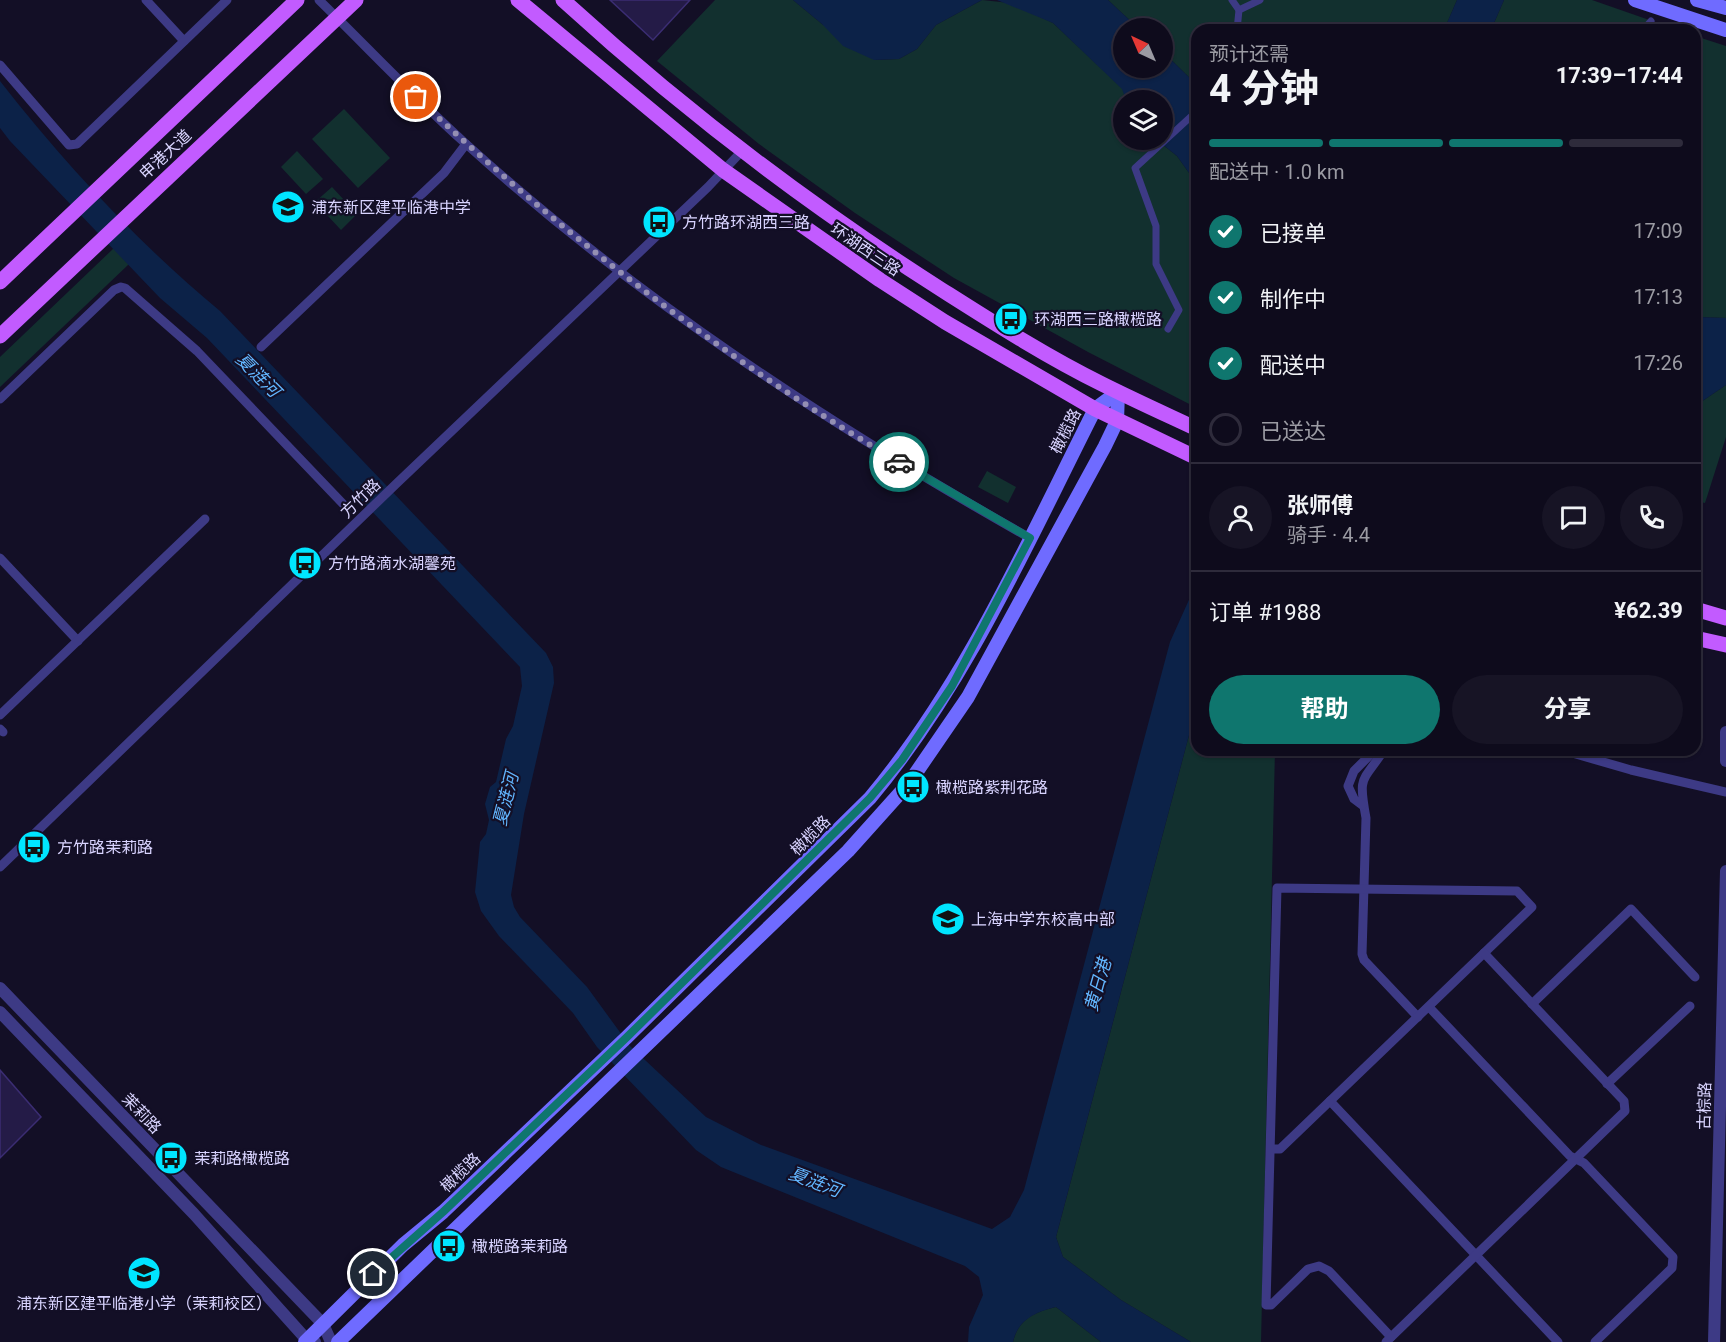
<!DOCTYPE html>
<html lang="zh">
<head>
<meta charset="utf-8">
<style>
	body { margin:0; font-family:Roboto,"Noto Sans SC",sans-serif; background:#171425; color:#f1f3f6; height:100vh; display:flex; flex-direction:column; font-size:22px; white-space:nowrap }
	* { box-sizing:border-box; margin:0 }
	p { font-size:20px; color:#9b9ba3 }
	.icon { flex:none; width:33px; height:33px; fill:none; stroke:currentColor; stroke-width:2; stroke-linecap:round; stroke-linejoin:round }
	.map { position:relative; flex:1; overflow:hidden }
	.details { position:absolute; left:1191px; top:24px; width:510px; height:732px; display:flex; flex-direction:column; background:#0e0b1c; border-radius:18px; box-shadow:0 2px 4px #0004,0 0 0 2px #2e2b3b }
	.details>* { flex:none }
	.needle { width:39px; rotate:316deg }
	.tools { position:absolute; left:1113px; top:18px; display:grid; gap:12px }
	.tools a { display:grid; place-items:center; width:60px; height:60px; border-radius:50%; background:#0e0b1c; box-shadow:0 2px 4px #0004,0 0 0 2px #2e2b3b; font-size:30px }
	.pin { position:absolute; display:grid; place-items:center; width:51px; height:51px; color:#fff; margin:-26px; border:3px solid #fff; border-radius:50%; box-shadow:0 2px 6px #0007 }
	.courier { position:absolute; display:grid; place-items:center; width:60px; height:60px; margin:-30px; border:4px solid #0f766e; border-radius:50%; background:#fff; color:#222; box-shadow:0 2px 8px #0007 }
	.summary em { font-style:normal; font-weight:700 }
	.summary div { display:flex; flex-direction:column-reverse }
	.summary { display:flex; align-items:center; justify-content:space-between; height:102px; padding:0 18px }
	h1 { font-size:39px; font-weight:700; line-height:45px }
	.bar { display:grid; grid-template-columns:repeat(4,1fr); gap:9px 6px; align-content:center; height:72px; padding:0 18px }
	.bar i { height:8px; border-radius:4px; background:#2e2b3b }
	.bar .selected { background:#0f766e }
	.bar p { grid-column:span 4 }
	.line { display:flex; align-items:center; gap:15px; padding:0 18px; border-top:2px solid #2e2b3b }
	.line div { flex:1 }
	.round { display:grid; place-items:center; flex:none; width:63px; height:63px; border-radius:32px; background:#171425 }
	ol { padding:0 18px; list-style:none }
	li { display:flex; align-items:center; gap:18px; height:66px }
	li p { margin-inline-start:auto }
	li .icon { padding:6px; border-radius:50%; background:#0f766e; color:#fff; stroke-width:4 }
	li:last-child { color:#9b9ba3 }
	li i { width:33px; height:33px; border:3px solid #2e2b3b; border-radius:50% }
	.cta { display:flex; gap:12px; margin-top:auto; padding:12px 18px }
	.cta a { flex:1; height:69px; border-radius:36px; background:#0f766e; color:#fff; font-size:24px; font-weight:700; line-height:69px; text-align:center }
	.cta a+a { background:#171425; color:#f1f3f6 }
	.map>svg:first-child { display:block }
	.green { fill:#12302f }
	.water { fill:#0c2248 }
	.building { fill:#241b47; stroke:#3b2d73; stroke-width:1.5 }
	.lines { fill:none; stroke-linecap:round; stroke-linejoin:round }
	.pedestrian { stroke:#3d3a85; stroke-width:7 }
	.minor { stroke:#3d3a85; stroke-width:9 }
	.tertiary { stroke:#3d3a85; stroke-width:12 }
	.secondary { stroke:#6f6bff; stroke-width:14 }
	.primary { stroke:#c25bff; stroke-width:15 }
	.done { stroke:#948fb3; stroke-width:6; stroke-dasharray:0 10.8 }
	.route { stroke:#0f766e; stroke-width:8 }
	.labels { text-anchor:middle; stroke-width:4.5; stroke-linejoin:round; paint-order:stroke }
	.street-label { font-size:16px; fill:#d9d4ff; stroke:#130f26 }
	.poi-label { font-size:16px; fill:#d9d4ff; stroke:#130f26; text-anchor:start }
	.water-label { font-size:18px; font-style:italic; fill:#62b6ff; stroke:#130f26 }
</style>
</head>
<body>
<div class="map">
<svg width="1726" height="1342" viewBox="0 0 1726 1342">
	<rect width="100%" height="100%" fill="#130f26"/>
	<g class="green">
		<path d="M715 0H793L822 24 875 60 899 59 917 49 936 25 982 0 1010 3 1053 23 1123 89 1126 100H1124V140H1157L1177 156 1197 184V408L1088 352 954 278 855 213 759 144 657 61Z"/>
		<path d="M1108 0H1457L1444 30H1197V85L1163 52 1162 28H1138Z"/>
		<path d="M1504 0H1592L1678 30H1491Z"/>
		<path d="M1695 36 1726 46V318L1695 317Z"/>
		<path d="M344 109 390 158 358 188 312 139Z"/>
		<path d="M297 151 323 179 306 194 281 167Z"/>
		<path d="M332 187 357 214 341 230 315 202Z"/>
		<path d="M114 248 129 264 0 387V357Z"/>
		<path d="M1726 385V437L1705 503 1695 501V406Z"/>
		<path d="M987 471 1016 487 1008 503 978 487Z"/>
		<path d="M1197 705V750H1275L1261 1342H1191L1121 1300 1063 1257 1056 1237Z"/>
		<path d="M1056 1307 1101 1342H1013C1018 1319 1035 1312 1056 1307Z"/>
	</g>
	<g class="water">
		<path d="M793 0H982L936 25 917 49 899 59 874 60 843 46 822 24Z"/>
		<path d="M997 0H1108L1138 28H1124V68H1162L1163 52 1197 85V184L1177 156 1157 140H1162V100H1126L1122 89 1053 23Z"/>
		<path d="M1457 0H1504L1491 30H1444Z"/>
		<path d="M0 81C64 163 140 245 220 311L546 653 553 667 554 683 524 814 511 895 514 907 520 917 587 987 630 1046 706 1117 761 1145 992 1229 1010 1217 1024 1190 1170 642 1197 582V705L1056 1237 1063 1257 1121 1300 1191 1342H1101L1056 1307C1035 1312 1018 1320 1013 1342H968L969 1327 983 1295 979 1277 965 1266 721 1167 696 1150 597 1047 573 1013 499 936 481 911 475 892 480 842 486 834 489 820 485 804 490 787 496 782 506 739 513 726 522 686 520 667 207 338 160 298 10 141 0 128Z"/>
		<path d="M1695 317 1726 318V385L1695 406Z"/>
	</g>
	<g class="building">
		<path d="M610 0H690L653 40Z"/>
		<path d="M0 1070 41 1117 0 1158Z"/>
	</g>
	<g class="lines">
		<g class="pedestrian">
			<path d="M1232 0 1239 10"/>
			<path d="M1237 30 1239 10 1260 0"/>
			<path d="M1643 30 1651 21"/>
			<path d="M1168 329 1179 310 1156 264V226L1135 168 1197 111"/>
		</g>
		<g class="minor">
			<path d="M146 0 184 41"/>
			<path d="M319 0C368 48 414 97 465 143 636 298 829 425 1030 538"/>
			<path d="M0 65 69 145 77 144 227 0"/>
			<path d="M261 347 444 173 466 144"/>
			<path d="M0 399 114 290 121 287 125 288 197 351 347 508"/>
			<path d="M0 558 78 641"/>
			<path d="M0 715 205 519"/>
			<path d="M0 729 3 732"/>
			<path d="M1384 750C1362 783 1358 775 1366 818L1362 954 1364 960 1418 1017"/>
			<path d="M1562 750 1631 770 1726 792"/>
			<path d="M1362 805 1354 799 1348 786 1354 771 1375 750"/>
			<path d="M0 867 396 484 708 187 741 152"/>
			<path d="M1532 1004 1631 909 1695 977"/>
			<path d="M1429 1007 1570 1156 1584 1163 1673 1257 1672 1268 1595 1342"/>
			<path d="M1607 1084 1690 1006"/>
			<path d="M1330 1101 1558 1342"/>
			<path d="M1271 1149H1280L1532 907 1517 891 1277 888 1266 1305H1271L1308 1269 1319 1266 1329 1271 1391 1337"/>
			<path d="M1386 1342 1625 1111 1624 1101 1484 953"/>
		</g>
		<g class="tertiary">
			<path d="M1726 732V761"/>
			<path d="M0 988 323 1324 331 1342"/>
			<path d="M0 1012 194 1214 307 1340 315 1342"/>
			<path d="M1714 1342 1726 871"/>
		</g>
		<g class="secondary">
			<path d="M1635 0 1726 30"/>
			<path d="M1697 0 1726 8"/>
			<path d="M305 1342 403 1245 443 1212 627 1037 870 798C967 682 1027 543 1095 409L1118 392"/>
			<path d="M338 1342 848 851 909 783 968 697 1105 446 1117 421 1118 392"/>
		</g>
		<g class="primary">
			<path d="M518 0 723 170 880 280 945 322 1095 409 1197 458"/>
			<path d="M563 0C681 108 807 204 942 290 994 323 1047 357 1102 384 1134 400 1165 414 1197 429"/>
			<path d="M0 282 297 0"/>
			<path d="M0 336 356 0"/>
			<path d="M1695 609 1726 618"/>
			<path d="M1695 638 1726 645"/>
		</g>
	</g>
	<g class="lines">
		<path class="done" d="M416 97C563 235 725 360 899 462"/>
		<path class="route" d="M373 1274 443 1212 627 1037 870 798 902 760 952 686 1030 538 899 462"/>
	</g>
	<defs>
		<symbol id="school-disc" viewBox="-11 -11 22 22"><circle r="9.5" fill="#00e5ff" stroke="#130f26"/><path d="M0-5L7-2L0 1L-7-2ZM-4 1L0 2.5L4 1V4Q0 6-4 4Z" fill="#111"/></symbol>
		<symbol id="bus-disc" viewBox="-11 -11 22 22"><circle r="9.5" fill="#00e5ff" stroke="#130f26"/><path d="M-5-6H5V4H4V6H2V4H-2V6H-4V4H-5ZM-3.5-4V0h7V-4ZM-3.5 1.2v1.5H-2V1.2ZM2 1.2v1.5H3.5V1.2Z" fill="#111"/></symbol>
	</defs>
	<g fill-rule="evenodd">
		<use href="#school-disc" x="269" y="188" width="38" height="38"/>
		<use href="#bus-disc" x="640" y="203" width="38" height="38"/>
		<use href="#bus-disc" x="992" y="300" width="38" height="38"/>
		<use href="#bus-disc" x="286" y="544" width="38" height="38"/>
		<use href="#bus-disc" x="894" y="768" width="38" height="38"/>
		<use href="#bus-disc" x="15" y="828" width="38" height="38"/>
		<use href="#school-disc" x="929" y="900" width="38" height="38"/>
		<use href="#bus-disc" x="152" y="1139" width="38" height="38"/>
		<use href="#bus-disc" x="430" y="1227" width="38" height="38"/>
		<use href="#school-disc" x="125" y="1254" width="38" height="38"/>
	</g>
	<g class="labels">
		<g class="street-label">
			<text transform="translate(165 154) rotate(-43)" y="6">申港大道</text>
			<text transform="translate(866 249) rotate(34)" y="6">环湖西三路</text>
			<text transform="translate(1065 431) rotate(-63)" y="6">橄榄路</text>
			<text transform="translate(360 498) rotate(-44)" y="6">方竹路</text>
			<text transform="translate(810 835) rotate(-45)" y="6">橄榄路</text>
			<text transform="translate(1704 1106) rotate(-89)" y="6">古棕路</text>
			<text transform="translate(142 1113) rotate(46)" y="6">茉莉路</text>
			<text transform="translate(460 1172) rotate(-44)" y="6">橄榄路</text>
		</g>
		<g class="poi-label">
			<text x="311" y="213">浦东新区建平临港中学</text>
			<text x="682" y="228">方竹路环湖西三路</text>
			<text x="1034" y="325">环湖西三路橄榄路</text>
			<text x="328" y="569">方竹路滴水湖馨苑</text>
			<text x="936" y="793">橄榄路紫荆花路</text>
			<text x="57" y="853">方竹路茉莉路</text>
			<text x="971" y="925">上海中学东校高中部</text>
			<text x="194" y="1164">茉莉路橄榄路</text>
			<text x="472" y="1252">橄榄路茉莉路</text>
			<text x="144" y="1309" text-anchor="middle">浦东新区建平临港小学（茉莉校区）</text>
		</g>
		<g class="water-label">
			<text transform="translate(258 375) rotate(45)" y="6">夏涟河</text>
			<text transform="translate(506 799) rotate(-76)" y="6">夏涟河</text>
			<text transform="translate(1098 985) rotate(-74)" y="6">黄日港</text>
			<text transform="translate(815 1182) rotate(21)" y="6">夏涟河</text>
		</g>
	</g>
</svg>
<div class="tools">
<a><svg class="needle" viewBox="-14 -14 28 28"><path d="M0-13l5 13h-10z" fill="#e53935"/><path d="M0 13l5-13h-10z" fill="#9b9ba3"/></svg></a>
<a><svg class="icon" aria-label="layers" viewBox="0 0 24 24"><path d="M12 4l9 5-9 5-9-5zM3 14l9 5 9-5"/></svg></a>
</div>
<div class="pin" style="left:416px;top:97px;background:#ea580c"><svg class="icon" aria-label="bag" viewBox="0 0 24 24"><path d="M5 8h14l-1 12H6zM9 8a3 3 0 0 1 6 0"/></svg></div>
<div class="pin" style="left:373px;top:1274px;background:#1f2937"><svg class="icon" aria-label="home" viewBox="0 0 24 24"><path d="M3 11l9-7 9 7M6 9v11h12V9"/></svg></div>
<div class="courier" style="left:899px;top:462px"><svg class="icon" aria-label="car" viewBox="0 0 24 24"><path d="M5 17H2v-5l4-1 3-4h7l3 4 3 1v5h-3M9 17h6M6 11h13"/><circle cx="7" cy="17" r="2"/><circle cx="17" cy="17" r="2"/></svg></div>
<section class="details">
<div class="summary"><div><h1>4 分钟</h1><p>预计还需</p></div><em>17:39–17:44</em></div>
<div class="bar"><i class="selected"></i><i class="selected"></i><i class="selected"></i><i></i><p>配送中 · 1.0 km</p></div>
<ol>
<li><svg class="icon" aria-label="check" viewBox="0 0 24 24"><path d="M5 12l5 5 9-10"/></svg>已接单<p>17:09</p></li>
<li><svg class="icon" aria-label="check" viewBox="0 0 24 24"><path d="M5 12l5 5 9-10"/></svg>制作中<p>17:13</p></li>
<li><svg class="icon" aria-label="check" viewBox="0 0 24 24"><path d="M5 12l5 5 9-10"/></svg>配送中<p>17:26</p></li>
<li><i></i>已送达</li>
</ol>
<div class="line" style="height:108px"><a class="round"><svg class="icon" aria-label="person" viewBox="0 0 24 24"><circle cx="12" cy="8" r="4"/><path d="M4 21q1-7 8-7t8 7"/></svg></a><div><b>张师傅</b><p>骑手 · 4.4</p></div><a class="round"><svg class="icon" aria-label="chat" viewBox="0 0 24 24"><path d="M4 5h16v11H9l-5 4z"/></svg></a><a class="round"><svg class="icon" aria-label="phone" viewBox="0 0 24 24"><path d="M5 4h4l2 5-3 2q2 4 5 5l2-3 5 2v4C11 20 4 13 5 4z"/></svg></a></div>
<div class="line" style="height:78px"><div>订单 #1988</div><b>¥62.39</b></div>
<div class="cta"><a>帮助</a><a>分享</a></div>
</section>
</div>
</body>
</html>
